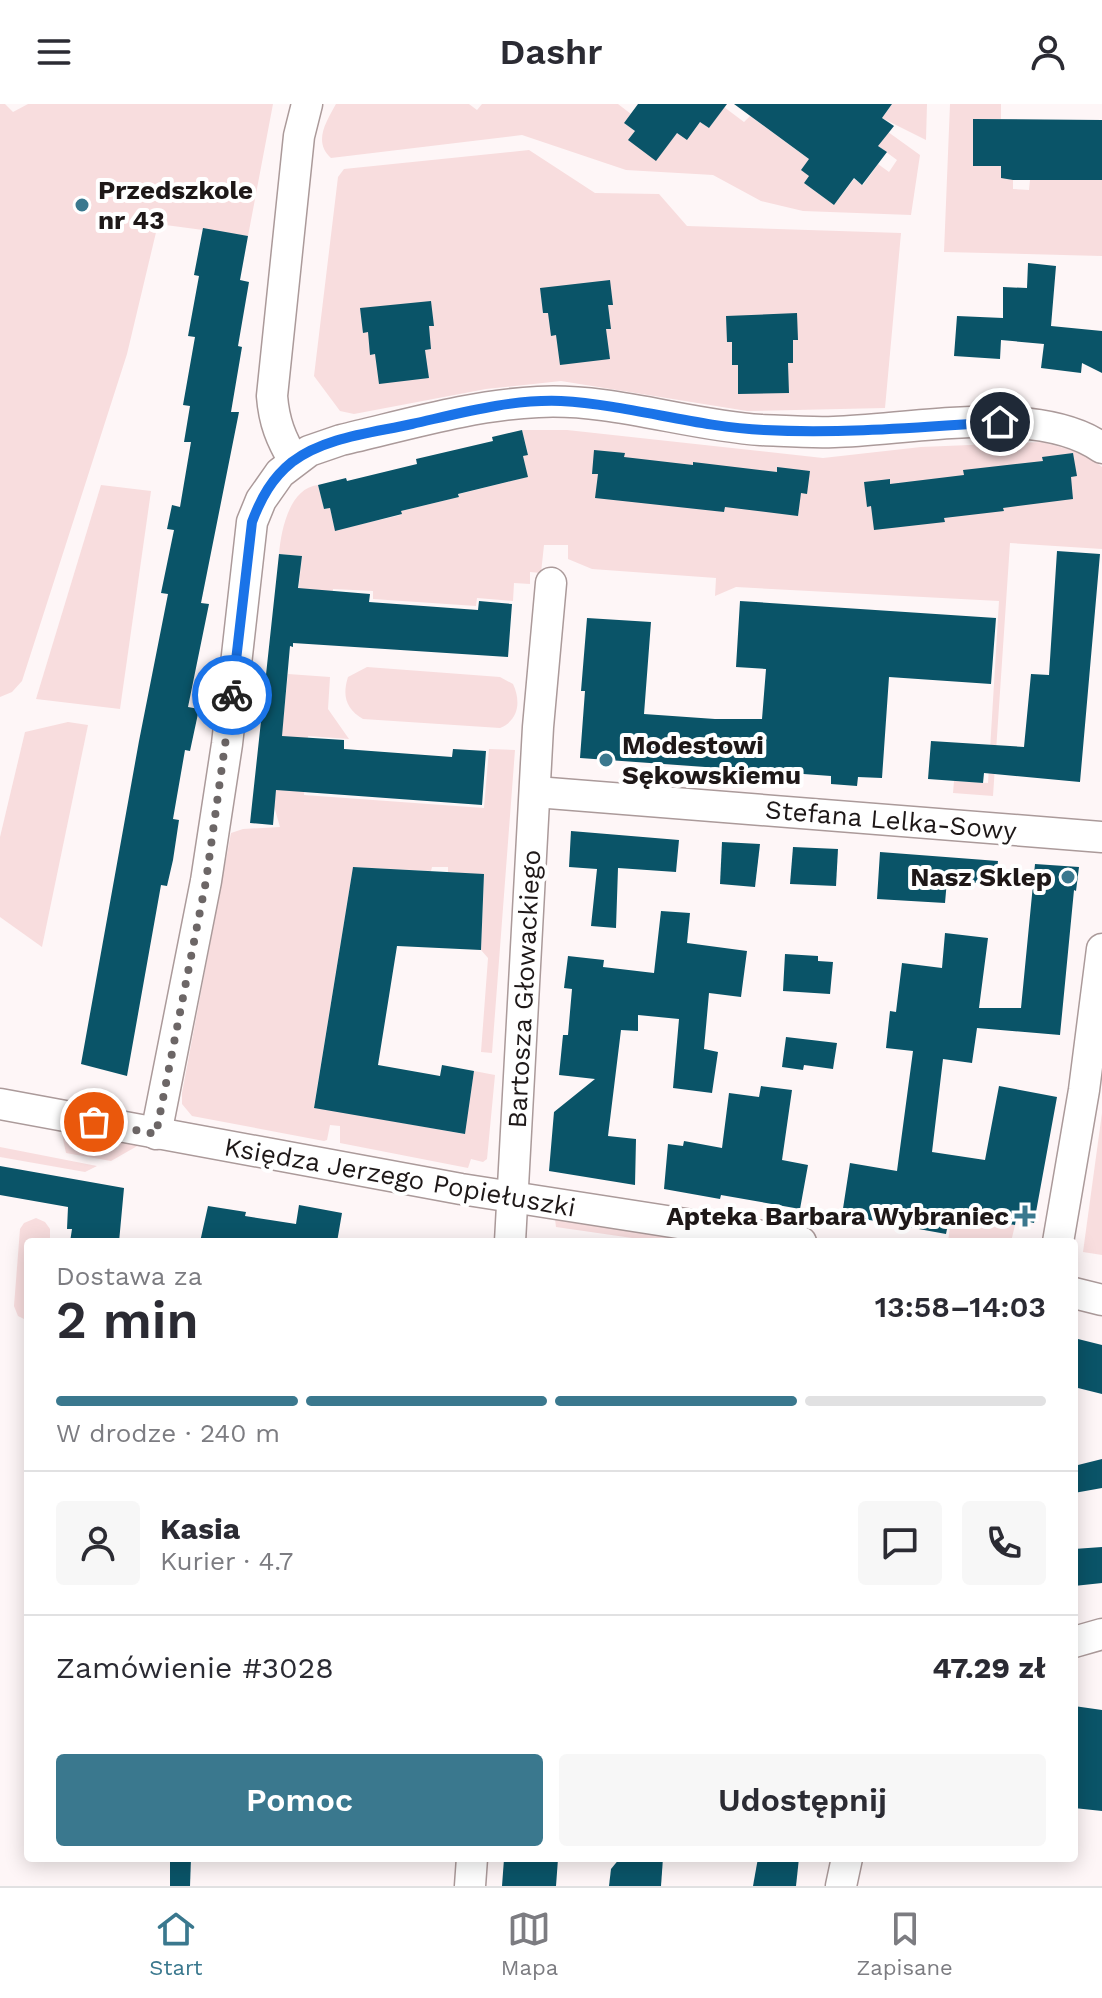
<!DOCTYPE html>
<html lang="pl">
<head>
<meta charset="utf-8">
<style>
	body { margin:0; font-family:"Work Sans",sans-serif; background:#f7f7f7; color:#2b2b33; height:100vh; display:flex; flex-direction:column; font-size:30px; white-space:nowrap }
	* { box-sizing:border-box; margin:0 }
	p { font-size:26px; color:#7c7c81 }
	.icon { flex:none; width:44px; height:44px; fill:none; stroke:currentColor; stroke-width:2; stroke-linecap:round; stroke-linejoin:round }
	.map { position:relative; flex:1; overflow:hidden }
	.drawer { position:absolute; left:24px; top:1134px; width:1054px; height:624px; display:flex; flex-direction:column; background:#fff; border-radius:8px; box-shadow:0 4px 20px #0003 }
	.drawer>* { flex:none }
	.pin { position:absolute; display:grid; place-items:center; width:68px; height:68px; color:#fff; margin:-34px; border:4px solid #fff; border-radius:50%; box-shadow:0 2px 8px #0007 }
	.courier { position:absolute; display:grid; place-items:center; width:80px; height:80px; margin:-40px; border:6px solid #1a73e8; border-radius:50%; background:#fff; color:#222; box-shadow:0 2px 10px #0007 }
	.headline em { font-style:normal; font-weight:600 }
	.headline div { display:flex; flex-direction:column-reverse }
	.headline { display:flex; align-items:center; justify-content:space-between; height:136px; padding:0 32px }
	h1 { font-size:52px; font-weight:600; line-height:60px }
	.bar { display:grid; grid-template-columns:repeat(4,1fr); gap:12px 8px; align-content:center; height:96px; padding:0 32px }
	.bar i { height:10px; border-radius:6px; background:#e1e1e2 }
	.bar .selected { background:#3a788e }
	.bar p { grid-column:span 4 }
	.line { display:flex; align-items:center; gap:20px; padding:0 32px; border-top:2px solid #e1e1e2 }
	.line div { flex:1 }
	.round { display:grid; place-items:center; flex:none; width:84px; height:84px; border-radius:8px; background:#f7f7f7 }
	.primary-button { display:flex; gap:16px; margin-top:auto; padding:16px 32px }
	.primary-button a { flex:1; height:92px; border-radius:8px; background:#3a788e; color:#fff; font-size:32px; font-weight:600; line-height:92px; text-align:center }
	.primary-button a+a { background:#f7f7f7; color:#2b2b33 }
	header { display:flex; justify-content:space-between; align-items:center; height:104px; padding:0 32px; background:#fff; font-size:36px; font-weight:600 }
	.tab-bar { display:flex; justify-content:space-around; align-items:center; height:112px; border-top:2px solid #e1e1e2; background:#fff; font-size:22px; color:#7c7c81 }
	.tab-bar a { display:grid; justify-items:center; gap:4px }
	.tab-bar .selected { color:#3a788e }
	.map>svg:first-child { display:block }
	.green { fill:#f8ddde }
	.building { fill:#0a5468 }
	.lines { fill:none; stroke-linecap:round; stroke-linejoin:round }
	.street-casing { stroke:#ab9a9a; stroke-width:33 }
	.street { stroke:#fff; stroke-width:30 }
	.done { stroke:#6c6666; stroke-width:8; stroke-dasharray:0 14.4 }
	.route { stroke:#1a73e8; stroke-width:10 }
	.poi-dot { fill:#3a788e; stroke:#fff; stroke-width:3 }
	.labels { text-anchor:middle; stroke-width:8; stroke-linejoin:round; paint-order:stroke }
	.poi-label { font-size:26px; font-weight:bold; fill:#1e1818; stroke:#fff; text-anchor:start }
	.street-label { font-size:26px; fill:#1e1818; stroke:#fff }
</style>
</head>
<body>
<header><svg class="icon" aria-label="menu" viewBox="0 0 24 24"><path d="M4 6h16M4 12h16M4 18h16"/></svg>Dashr<svg class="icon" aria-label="person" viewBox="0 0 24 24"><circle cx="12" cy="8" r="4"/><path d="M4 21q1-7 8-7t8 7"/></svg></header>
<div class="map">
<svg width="1102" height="1782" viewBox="0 0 1102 1782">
	<rect width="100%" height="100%" fill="#fef6f7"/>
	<g class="green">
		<path d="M0 0H5L13 8 28 0H273L248 132 158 120 127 250 22 577 12 588 0 593Z"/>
		<path d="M336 0H469L477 6 482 0H618L631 10 624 19 635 27 677 29 687 36 700 18 709 24 724 3 744 18 750 12 809 55V72L804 79 834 101 854 75 863 81 878 60 889 68 897 56 878 42 877 20 920 51 911 111 803 107 761 97 713 71 626 66 522 31 331 54C313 38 326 18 336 0Z"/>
		<path d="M892 0H927L926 36 882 14Z"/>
		<path d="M950 0H1001V15L973 16V61L1001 62 1013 74V85L1029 86 1030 76H1102V152L944 148Z"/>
		<path d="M529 46 595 89 659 90 687 122 901 129 885 304 747 307 561 277 486 285 354 310 340 307 314 272 338 73 344 65Z"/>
		<path d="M522 326H567L823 354 921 343 1042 338 1086 350 1102 363V445L1010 439 993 692 953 689 954 677 988 679 999 497 736 483 715 492 716 474 592 465 568 455V441H544L541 469 530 468V480L514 479 513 497 477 494 476 502 373 495V487L333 485 329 531 294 528 302 452 279 450C281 427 289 384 318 381L324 405 330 404 335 426 401 411V407L459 393V390L527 373 523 352 528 350Z"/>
		<path d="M101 381 151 387 120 605 36 595Z"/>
		<path d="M367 563 500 573 513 580C521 597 519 616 500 624L363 615C346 605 342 592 348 573Z"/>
		<path d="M288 570 330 573 328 605 349 635 308 632 304 691 484 704 489 645 515 646 492 949 481 948 488 854 481 846 484 771 448 768V763H432L431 767 353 763 314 1003 464 1030 474 967 495 971 487 1055 483 1058 471 1055 468 1064 340 1039V1022L330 1021 327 1036 324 1037 192 1012 182 1000V989L231 729 243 725 280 723 274 702Z"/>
		<path d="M68 618 88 621 42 843 0 813V733L25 628Z"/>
		<path d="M1102 1009V1151L1083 1148Z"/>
		<path d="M61 1026 139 1041 111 1057 66 1049Z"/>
		<path d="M0 1043 97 1062 85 1068 0 1053Z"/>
		<path d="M952 1110 1015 1121 1011 1138 948 1137Z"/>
		<path d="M36 1114 45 1118 50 1125V1138H28V1217L18 1212 14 1202 20 1125 24 1119Z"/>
		<path d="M555 1115 691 1135 692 1138H660L556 1123Z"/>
	</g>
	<g class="building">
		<path d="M638 0H727L709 24 700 18 687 36 677 29 656 57 628 36 635 27 624 19Z"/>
		<path d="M734 0H892L882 14 894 22 878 42 887 48 862 81 854 74 834 101 804 79 809 72 801 66 809 55Z"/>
		<path d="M973 15 1102 16V76H1013L1001 74V62H973Z"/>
		<path d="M203 124 248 132 240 176 249 178 238 242 242 243 231 308H239L201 499 209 500 188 603 199 605 190 647 185 646 173 715 179 716 173 756 167 782 161 781 127 972 81 960 139 637 168 490 161 489 174 426 167 425 172 401 180 403 191 338H184L190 302 183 301 195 233 188 232 199 172 194 171Z"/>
		<path d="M1028 159 1056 162 1051 222 1102 227V269L1082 259 1081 269 1041 264 1044 240 1001 236 1000 255 954 252 957 212 1003 214V183L1027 184Z"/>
		<path d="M610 176 613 201H608L611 225H606L610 255 560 261 556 231 551 232 548 209H543L540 184Z"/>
		<path d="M431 197 434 222H429L431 245 425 246 429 274 379 280 375 250 370 251 368 228 363 229 360 204Z"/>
		<path d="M797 209 798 236H793V259H788L789 289 738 290V261H732V238H727L726 212Z"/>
		<path d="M522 326 528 351 523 352 528 373 458 390 459 393 401 407 402 410 335 427 330 404 324 405 318 381 346 374 347 377 417 360 416 355 493 337 492 333Z"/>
		<path d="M594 346 625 349 624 353 693 361V358L777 368V363L810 367 807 390 801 389 798 412 725 403 724 408 595 394 598 370H592Z"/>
		<path d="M1073 349 1077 372 1071 373 1073 395 1003 404 1004 407 944 414 945 418 874 426 871 402 867 403 864 378 890 375V380L964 371 963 366 1043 357 1042 353Z"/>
		<path d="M1057 447 1100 450 1080 678 984 669 983 679 928 675 931 637 1024 643 1031 570 1049 571Z"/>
		<path d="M279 450 302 452 298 484 370 490 369 498 478 506 479 497 512 500 508 553 293 539V543L290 542 282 632 344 636V645L452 653 453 645 486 647 482 701 276 686 273 721 250 719Z"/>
		<path d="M740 497 996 514 991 580 889 573 882 674 858 673 857 682 831 680V672L580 654 585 587H581L587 514 651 518 644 610 715 615H762L766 565 736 563Z"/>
		<path d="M571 727 679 736 676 768 618 764 616 824 591 822 597 765 569 763Z"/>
		<path d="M722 738 760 740 755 783 720 780Z"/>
		<path d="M793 743 838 745 836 782 790 780Z"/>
		<path d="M880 748 998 757 995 781 947 776 945 799 877 795Z"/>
		<path d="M1035 760 1079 763 1076 787 1074 786 1060 931 977 924 972 959 943 955 932 1048 985 1056 999 982 1057 993 1034 1119 1016 1115 1015 1121 950 1110 946 1130 842 1111 850 1059 897 1067 913 947 886 944 890 907 896 908 902 859 942 864 945 829 988 834 979 904H1021Z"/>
		<path d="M353 763 484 770 481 846 397 842 378 961 440 972 442 961 474 967 465 1030 314 1004Z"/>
		<path d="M661 807 690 809 687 839 747 847 741 893 709 889 704 945 718 948 712 989 673 984 679 915 638 911V927L621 926 608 1032 636 1035 635 1081 549 1067 554 1008 595 975 559 971 563 931H568L572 885 564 884 568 852 604 856 603 863 654 869Z"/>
		<path d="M785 850 818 852V857L833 858 830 890 783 887Z"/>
		<path d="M786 933 837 939 833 965 804 961 803 966 782 963Z"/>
		<path d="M761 982 792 986 782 1056 808 1061 800 1105 721 1091 720 1095 664 1085 668 1040 683 1042 684 1037 722 1044 729 989 759 993Z"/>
		<path d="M0 1062 124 1084 119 1138H70L72 1125H67L68 1103 0 1091Z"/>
		<path d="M299 1101 342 1109 337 1138H200L208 1102 246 1108 245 1112 296 1120Z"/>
		<path d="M1074 1234 1102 1241V1290L1074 1283Z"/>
		<path d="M1102 1355V1384L1074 1389V1362Z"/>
		<path d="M1102 1443V1479L1074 1482V1445Z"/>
		<path d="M1074 1602 1102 1606V1707L1074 1704Z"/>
		<path d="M170 1754H191L190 1782H170Z"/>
		<path d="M530 1754 558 1755 556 1782H502L504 1755 530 1756Z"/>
		<path d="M620 1754H663L661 1782H609L611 1765Z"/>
		<path d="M758 1754H799L796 1782H753Z"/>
	</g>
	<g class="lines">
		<defs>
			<g id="street">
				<path d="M294 357C281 335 274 318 272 292L299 32 307 0"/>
				<path d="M536 688 1102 733"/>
				<path d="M0 1000 461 1085 801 1138"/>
				<path d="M156 1030 206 777 227 640 252 418 261 396 280 369 309 347 341 336C406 321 472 301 538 298 613 294 686 321 761 326 785 327 810 329 834 328 910 326 1037 298 1102 344"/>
				<path d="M510 1138 538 623 551 479"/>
				<path d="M1058 1138 1084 986 1102 845"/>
				<path d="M1074 1189 1102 1196"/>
				<path d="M1074 1538 1102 1530"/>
				<path d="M470 1782 472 1754"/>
				<path d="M841 1782 847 1754"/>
			</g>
		</defs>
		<use href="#street" class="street-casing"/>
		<use href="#street" class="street"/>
	</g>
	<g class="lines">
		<path class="done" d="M94 1018 156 1030 206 777 232 591"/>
		<path class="route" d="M232 591 252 418C261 394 272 374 292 358 325 333 372 329 412 320 461 309 511 295 561 297 630 301 696 323 764 326 843 330 921 323 1000 318"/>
	</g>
	<g class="poi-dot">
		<circle cx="82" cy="101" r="8"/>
		<circle cx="606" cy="656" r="8"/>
		<circle cx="1068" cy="773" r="8"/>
		<path d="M1021 1100h8v8h8v8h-8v8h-8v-8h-8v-8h8z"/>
	</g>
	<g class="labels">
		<g class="poi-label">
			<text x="98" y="95">Przedszkole<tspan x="98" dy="30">nr 43</tspan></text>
			<text x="622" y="650">Modestowi<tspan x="622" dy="30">Sękowskiemu</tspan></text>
			<text x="1052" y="782" text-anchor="end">Nasz Sklep</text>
			<text x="1009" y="1121" text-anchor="end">Apteka Barbara Wybraniec</text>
		</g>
		<g class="street-label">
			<text transform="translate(891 716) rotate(5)" y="9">Stefana Lelka-Sowy</text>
			<text transform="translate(524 885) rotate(-87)" y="9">Bartosza Głowackiego</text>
			<text transform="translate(400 1073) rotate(10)" y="9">Księdza Jerzego Popiełuszki</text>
		</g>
	</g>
</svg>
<div class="pin" style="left:94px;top:1018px;background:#ea580c"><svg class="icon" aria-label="bag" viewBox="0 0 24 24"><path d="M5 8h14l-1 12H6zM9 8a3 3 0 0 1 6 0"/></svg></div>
<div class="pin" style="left:1000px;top:318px;background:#1f2937"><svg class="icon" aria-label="home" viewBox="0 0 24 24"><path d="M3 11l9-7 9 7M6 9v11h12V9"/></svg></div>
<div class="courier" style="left:232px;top:591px"><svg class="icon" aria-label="bike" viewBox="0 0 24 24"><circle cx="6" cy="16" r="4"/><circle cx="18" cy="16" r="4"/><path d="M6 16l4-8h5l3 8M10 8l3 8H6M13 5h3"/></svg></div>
<section class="drawer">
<div class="headline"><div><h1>2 min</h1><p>Dostawa za</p></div><em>13:58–14:03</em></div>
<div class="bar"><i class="selected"></i><i class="selected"></i><i class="selected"></i><i></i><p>W drodze · 240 m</p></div>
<div class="line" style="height:144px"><a class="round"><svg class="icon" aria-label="person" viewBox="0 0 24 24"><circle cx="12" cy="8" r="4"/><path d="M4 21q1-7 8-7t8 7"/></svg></a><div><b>Kasia</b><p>Kurier · 4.7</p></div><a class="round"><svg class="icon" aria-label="chat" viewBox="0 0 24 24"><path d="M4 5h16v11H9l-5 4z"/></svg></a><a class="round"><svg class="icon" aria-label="phone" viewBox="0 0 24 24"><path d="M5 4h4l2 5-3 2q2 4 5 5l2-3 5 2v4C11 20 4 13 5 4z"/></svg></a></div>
<div class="line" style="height:104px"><div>Zamówienie #3028</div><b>47.29 zł</b></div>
<div class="primary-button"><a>Pomoc</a><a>Udostępnij</a></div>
</section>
</div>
<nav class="tab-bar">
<a class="selected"><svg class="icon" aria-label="home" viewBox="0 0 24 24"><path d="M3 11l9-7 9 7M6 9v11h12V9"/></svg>Start</a>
<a><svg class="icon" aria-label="map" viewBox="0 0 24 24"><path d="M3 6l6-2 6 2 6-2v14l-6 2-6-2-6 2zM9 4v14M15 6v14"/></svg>Mapa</a>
<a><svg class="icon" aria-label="saved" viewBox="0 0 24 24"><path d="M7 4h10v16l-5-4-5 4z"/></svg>Zapisane</a>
</nav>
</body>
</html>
